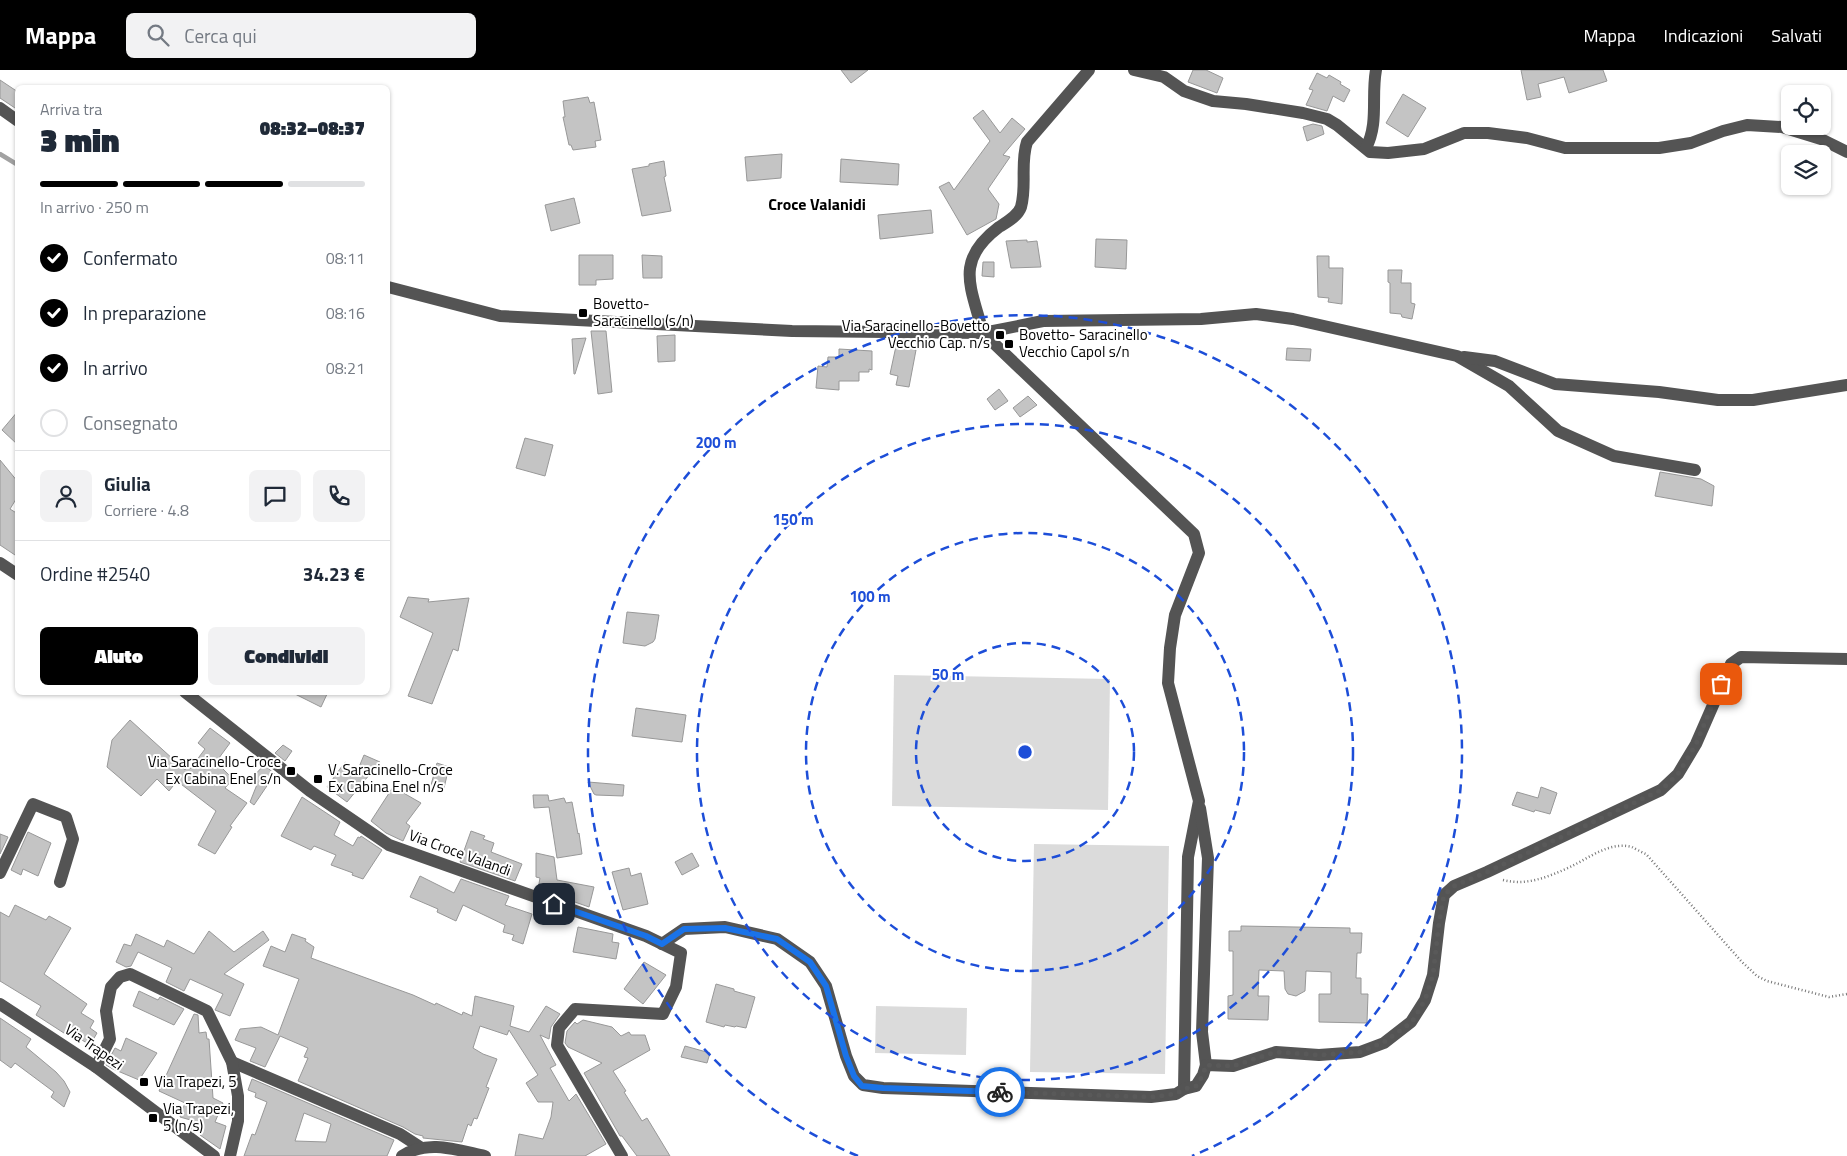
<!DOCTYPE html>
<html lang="it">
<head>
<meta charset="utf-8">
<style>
	body { margin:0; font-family:"Titillium Web",sans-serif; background:#f2f2f3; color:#1f2937; height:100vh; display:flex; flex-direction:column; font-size:19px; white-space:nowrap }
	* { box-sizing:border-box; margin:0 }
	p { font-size:16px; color:#747a83 }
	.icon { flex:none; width:28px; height:28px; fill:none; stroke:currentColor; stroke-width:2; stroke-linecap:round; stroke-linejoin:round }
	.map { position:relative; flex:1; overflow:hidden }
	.panel { position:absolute; left:15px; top:15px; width:375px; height:610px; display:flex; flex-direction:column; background:#fff; border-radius:8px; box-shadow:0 1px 4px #0004 }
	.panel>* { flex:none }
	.tools { position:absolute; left:1781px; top:15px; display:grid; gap:10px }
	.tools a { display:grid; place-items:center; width:50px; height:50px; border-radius:8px; background:#fff; box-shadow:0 1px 4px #0004; font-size:25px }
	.pin { position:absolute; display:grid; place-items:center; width:42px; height:42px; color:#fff; margin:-21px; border-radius:10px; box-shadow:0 2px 8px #0006 }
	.courier { position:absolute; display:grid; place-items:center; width:50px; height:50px; margin:-25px; border:4px solid #1a73e8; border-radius:50%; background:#fff; color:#222; box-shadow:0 1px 6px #0007 }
	.overview em { font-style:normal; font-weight:800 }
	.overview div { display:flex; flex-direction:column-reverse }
	.overview { display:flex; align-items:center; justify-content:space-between; height:85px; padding:0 25px }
	h1 { font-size:32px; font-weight:800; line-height:38px }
	.bar { display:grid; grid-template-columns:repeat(4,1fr); gap:8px 5px; align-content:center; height:60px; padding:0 25px }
	.bar i { height:6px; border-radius:4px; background:#e0e1e3 }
	.bar .on { background:#000 }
	.bar p { grid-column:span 4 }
	.line { display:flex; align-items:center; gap:12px; padding:0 25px; border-top:1px solid #e0e1e3 }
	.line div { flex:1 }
	.round { display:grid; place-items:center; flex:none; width:52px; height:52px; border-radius:8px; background:#f2f2f3 }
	ol { padding:0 25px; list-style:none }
	li { display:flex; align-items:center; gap:15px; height:55px }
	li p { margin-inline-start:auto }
	li .icon { padding:5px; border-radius:50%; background:#000; color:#fff; stroke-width:4 }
	li:last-child { color:#747a83 }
	li i { width:28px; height:28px; border:2px solid #e0e1e3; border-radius:50% }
	.cta { display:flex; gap:10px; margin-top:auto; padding:10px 25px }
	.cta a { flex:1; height:58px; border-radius:8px; background:#000; color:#fff; font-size:20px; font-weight:800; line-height:58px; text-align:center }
	.cta a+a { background:#f2f2f3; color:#1f2937 }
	header { display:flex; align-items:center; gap:30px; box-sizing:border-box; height:70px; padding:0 25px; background:#000; color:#fff }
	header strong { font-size:24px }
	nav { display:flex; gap:28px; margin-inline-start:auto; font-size:18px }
	.search { width:350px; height:45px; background:#f2f2f3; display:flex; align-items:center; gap:12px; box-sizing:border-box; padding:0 18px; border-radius:8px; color:#747a83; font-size:19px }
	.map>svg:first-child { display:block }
	.green { fill:#dbdbdb }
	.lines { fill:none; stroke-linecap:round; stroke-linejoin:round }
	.stream { stroke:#a2a2a2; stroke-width:4.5 }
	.building { fill:#c4c4c4; stroke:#989898; fill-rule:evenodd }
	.path { stroke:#767676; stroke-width:2.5; stroke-dasharray:1 2.5; stroke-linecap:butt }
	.minor { stroke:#545454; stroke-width:12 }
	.done { stroke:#595959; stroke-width:5; stroke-dasharray:0 9 }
	.route { stroke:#1a73e8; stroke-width:6 }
	.ring { fill:none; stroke:#1d4ed8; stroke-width:2.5; stroke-dasharray:9 6 }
	.poi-dot { fill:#000; stroke:#fff; stroke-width:2 }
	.labels { text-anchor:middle; stroke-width:4; stroke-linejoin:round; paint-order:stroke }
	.poi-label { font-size:15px; fill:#000; stroke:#fff; text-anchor:start }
	.street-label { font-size:15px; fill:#000; stroke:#fff }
	.neighbourhood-label { font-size:16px; font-weight:bold; fill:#000; stroke:#fff }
	.centre { fill:#1d4ed8; stroke:#fff; stroke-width:2.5 }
	.ring-label { font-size:15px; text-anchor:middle; font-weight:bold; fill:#1d4ed8; stroke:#fff; stroke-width:4; stroke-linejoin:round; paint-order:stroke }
</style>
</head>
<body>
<header>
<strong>Mappa</strong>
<div class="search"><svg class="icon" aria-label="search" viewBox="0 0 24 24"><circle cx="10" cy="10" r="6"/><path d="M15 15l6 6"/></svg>Cerca qui</div>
<nav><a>Mappa</a><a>Indicazioni</a><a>Salvati</a></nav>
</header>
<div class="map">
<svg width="1847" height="1086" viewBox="0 0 1847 1086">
	<rect width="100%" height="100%" fill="#fff"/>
	<g class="green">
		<path d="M894 605 1110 609 1108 740 892 736Z"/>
		<path d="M1034 774 1169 776 1165 1004 1030 1002Z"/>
		<path d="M876 936 967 938 966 985 875 983Z"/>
	</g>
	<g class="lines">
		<path class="stream" d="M0 84 18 95"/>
	</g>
	<g class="building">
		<path d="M841 0H868L851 13Z"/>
		<path d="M1193 0H1206L1223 8 1217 23 1188 12Z"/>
		<path d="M1521 0H1603L1607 11 1569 23 1564 7 1538 14 1541 27 1527 30Z"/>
		<path d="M1317 3 1327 8 1329 5 1341 12 1340 14 1350 20 1344 32 1333 26 1327 41 1306 35 1313 20 1309 19Z"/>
		<path d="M0 10 18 22V40L0 28Z"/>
		<path d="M1403 24 1426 38 1408 67 1386 53Z"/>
		<path d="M588 27 590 33 594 32 601 70 595 71 596 77 573 80 571 75H569L563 47H565L563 31Z"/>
		<path d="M983 40 1000 63 1012 48 1025 59 1003 85 1010 87 988 119 999 134 996 149 967 165 939 117 949 112 954 120 990 71 973 48Z"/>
		<path d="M1313 54 1322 56 1324 64 1307 71 1303 57Z"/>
		<path d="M782 84 781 108 747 111 745 87Z"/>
		<path d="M841 89 899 94 898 115 840 112Z"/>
		<path d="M664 91 666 106 664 107 671 141 642 146 632 99 649 96V94Z"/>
		<path d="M574 128 580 153 551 161 545 135Z"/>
		<path d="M931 140 933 163 880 169 878 145Z"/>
		<path d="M1096 169 1127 170 1126 199 1095 197Z"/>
		<path d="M1027 170V172L1037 171 1041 197 1011 198 1006 171Z"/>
		<path d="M579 185H613V209L596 210V215H579Z"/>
		<path d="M642 185 662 186V208H643Z"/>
		<path d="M1317 186H1329V198H1343L1342 234 1328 232 1329 228 1318 227Z"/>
		<path d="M983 192H994V207L982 206Z"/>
		<path d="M1388 200H1402L1401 213H1411V233L1415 234 1412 249 1402 247 1401 244 1390 243V213L1388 212Z"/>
		<path d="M591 261H606L612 322 598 324Z"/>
		<path d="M675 265V291L658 292 657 266Z"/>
		<path d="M586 268 575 304H574L572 269Z"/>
		<path d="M896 276 916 280 909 317 896 315 898 306 890 304Z"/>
		<path d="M1287 278 1311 279 1310 291 1286 290Z"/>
		<path d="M839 279 872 281V300L869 299V302H859V311H839V320L816 318 818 296 827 297 828 287H839Z"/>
		<path d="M999 319 1008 331 995 340 987 329Z"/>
		<path d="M1028 326 1037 335 1020 347 1013 338Z"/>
		<path d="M18 341V375L2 360Z"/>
		<path d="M525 368 553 375 545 406 516 398Z"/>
		<path d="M0 390 18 412V426L10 439 18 444V487L0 475Z"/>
		<path d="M1660 402 1701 409 1714 416 1712 436 1655 426Z"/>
		<path d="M408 527 429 529 428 532 469 528 458 581 453 579 432 634 408 626 433 563 400 547Z"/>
		<path d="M627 542 659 545 655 569 653 572 645 576 623 573Z"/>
		<path d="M291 622H328L321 637Z"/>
		<path d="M636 638 686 645 682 672 632 666Z"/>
		<path d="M130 650 185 700 187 697 190 699 205 679 198 673 210 658 230 673 216 692 233 709 225 718 247 733 230 756 232 757 215 784 198 775 216 741 177 711 169 721 157 709 141 726 107 697 112 670Z"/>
		<path d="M283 675 292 681 285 691 275 683Z"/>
		<path d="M364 685 380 692 373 701 359 697Z"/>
		<path d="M345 692 357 701 359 697 370 704 347 732 327 717Z"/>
		<path d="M437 693 449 697 444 718 431 715Z"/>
		<path d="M264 695 275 704 254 735 250 732 258 712 252 708Z"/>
		<path d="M588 712 624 715 623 726 596 725 594 724Z"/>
		<path d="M393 717 421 733 406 753 410 756 403 771 386 763 371 751Z"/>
		<path d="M1541 717 1557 723 1550 744 1535 740 1534 742 1512 735 1517 722 1538 728Z"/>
		<path d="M533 725H548L549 731 564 728 566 733 572 732 578 764 579 763 582 784 557 788 549 737 534 738Z"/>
		<path d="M302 727 340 752 334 765 353 776 358 767 360 768 361 766 382 780 363 809 352 805 353 803 331 795 336 785 314 776 311 780 281 766Z"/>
		<path d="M471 761 485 766 483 769 494 773 491 782 522 794 515 811 460 792Z"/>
		<path d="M28 762 51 773 38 806 23 799 21 805 11 800Z"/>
		<path d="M0 764 8 767 0 784Z"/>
		<path d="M536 783 554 787 557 810 594 817 589 837 538 819 540 808 536 807Z"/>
		<path d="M692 783 699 796 682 805 675 792Z"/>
		<path d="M629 798 631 806 641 803 648 834 623 840 612 802Z"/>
		<path d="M420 806 454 823 461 809 509 826 505 835 532 844 523 874 512 870 514 865 503 862 505 855 463 835 456 851 437 842 438 839 410 827Z"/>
		<path d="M15 835 46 850 49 846 71 858 44 904 87 934 81 943 94 951 90 958 97 963 90 975 69 962 67 965 36 945 41 936 0 911V842L9 847Z"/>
		<path d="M1241 856 1350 858V863H1362L1361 883H1357L1356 908H1361V924H1368L1367 953 1319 952V924H1331V902L1306 901 1305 921 1296 926 1288 924 1285 919 1284 901 1259 900 1258 926H1269L1268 950 1228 949V926L1233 925V881H1229V861H1241Z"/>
		<path d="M578 857 613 864 612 872 619 873 616 889 573 882Z"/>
		<path d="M209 861 234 882 263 861 269 870 224 904 244 914 230 946 215 940 223 924 190 909 184 921 166 912 172 898 138 882 131 896 126 897 116 892 124 874 131 876 136 864 164 877 167 870 194 884Z"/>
		<path d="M292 864 306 869 305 871 314 877 311 888 413 925 435 935 436 933 462 945 463 942 472 946 475 926 514 936 510 956 529 962 546 936 560 944 551 957 549 969 540 965 556 995 550 998 569 1031 576 1024 606 1074 585 1086H515L519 1064 543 1069 551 1047 553 1032H538L526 1013 538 1005 509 960 507 965 480 956 473 978 483 984 497 989 486 1017 489 1018 477 1049 474 1048 471 1056 468 1054 462 1072 423 1068V1066L415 1064 403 1057 298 1011 308 988 304 987 308 978 280 966 265 997 250 991 256 978 235 970 240 959 261 957 278 965 299 909 263 896 271 876 285 882Z"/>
		<path d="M644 892 666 905 643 934 624 919Z"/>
		<path d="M716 914 734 919V921L755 927 746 958 736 956 735 957 725 955 724 957 706 952Z"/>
		<path d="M139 921 158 930 160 927 184 939 174 955 133 936Z"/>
		<path d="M194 944 198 945 199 963 206 962 207 969H209L213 1028 223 1033 215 1052 226 1056 220 1079 200 1065 202 1062 191 1059 194 1051 180 1047 185 1033 159 1021Z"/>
		<path d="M0 948 31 969 26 977 56 1002 64 1011 70 1022 64 1037 51 1027 54 1022 15 993 11 998 0 990Z"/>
		<path d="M583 950 612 957 621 966 629 962 631 965H645L650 980 613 1001 626 1021 624 1022 642 1051 647 1048 670 1086H637L622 1066H620L584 1003 602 993 568 977 565 973 567 961 575 952 577 954Z"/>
		<path d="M126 968 157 983 139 1010 113 999 106 995 115 978 121 981Z"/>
		<path d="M685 976 710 983 707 993 681 987Z"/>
		<path d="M252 1009 394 1070 387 1086H244L252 1064 255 1065 267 1032 255 1027 256 1023 248 1020ZM304 1043 331 1054 326 1072 295 1071Z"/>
	</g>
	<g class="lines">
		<path class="path" d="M1503 810C1527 816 1548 807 1570 797 1589 788 1610 771 1632 777 1636 779 1641 782 1646 784L1742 892 1757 906 1767 911 1829 927 1847 924"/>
		<g class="minor">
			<path d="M1089 0 1027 72C1020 93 1027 116 1021 137 1018 146 1007 152 999 157 954 191 971 216 983 263L1043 251 1201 249 1256 244 1293 249 1457 286 1509 316 1558 361 1614 386 1695 400"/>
			<path d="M1134 0 1164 7 1184 21 1213 31 1246 34 1303 43 1327 49 1337 55 1370 82 1388 83 1424 79 1464 63H1488L1527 68 1565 78H1659L1691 73 1723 61 1747 55 1782 57 1821 69 1847 82"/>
			<path d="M0 38 18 51"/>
			<path d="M1366 78C1379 53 1371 27 1376 0"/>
			<path d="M388 217 500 246 792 261 983 263 1194 464 1199 483 1175 545 1170 578 1168 613 1199 731 1188 787 1184 1019"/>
			<path d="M1464 287 1495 291 1555 314 1659 322 1718 330H1753L1847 315"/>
			<path d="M0 493 18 505"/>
			<path d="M185 622 310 721 389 775 646 866 681 883 676 917 663 944 575 939 559 958 557 975 622 1086"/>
			<path d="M1200 738 1208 788 1202 962 1206 995"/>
			<path d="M0 803 33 734 66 747 73 769 60 812"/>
			<path d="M662 874 684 859 725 857 777 869 810 892 826 916 846 986 854 1006 863 1015 883 1018 1151 1027 1176 1024 1184 1019 1196 1016 1203 1005 1206 995 1233 996 1276 982 1319 985 1360 982 1384 973 1411 952 1425 930 1433 905 1439 853 1444 825 1454 816 1487 802 1661 720 1678 704 1696 674 1731 594 1741 587 1847 589"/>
			<path d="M0 934 96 997 214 1086"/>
			<path d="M232 992 400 1064 420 1077"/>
			<path d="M96 997 110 969 106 941 111 917 120 907 130 904 207 941 232 992 238 1026V1051L230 1086"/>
			<path d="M402 1086C428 1069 457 1080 485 1086"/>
		</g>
	</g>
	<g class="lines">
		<path class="done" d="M1000 1022 1150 1027 1176 1024 1184 1019 1196 1016 1203 1005 1206 995 1233 996 1276 982 1319 985 1360 982 1384 972 1412 952 1425 930 1433 905 1439 853 1444 825 1454 816 1487 802 1661 720 1678 704 1696 674 1721 614"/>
		<path class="route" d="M554 834 646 866 662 874 684 859 725 858 777 869 810 892 826 916 846 986 854 1006 862 1016 883 1018 1000 1022"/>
	</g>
	<g class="ring">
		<circle cx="1025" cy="682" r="109"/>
		<circle cx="1025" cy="682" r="219"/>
		<circle cx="1025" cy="682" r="328"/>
		<path d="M858 1086A437 437 0 1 1 1192 1086"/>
	</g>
	<g class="poi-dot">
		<rect x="578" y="238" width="10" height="10" rx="2.5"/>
		<rect x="995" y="260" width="10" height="10" rx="2.5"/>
		<rect x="1004" y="269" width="10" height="10" rx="2.5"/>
		<rect x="286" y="696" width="10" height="10" rx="2.5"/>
		<rect x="313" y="704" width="10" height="10" rx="2.5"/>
		<rect x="139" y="1007" width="10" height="10" rx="2.5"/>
		<rect x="148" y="1043" width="10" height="10" rx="2.5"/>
	</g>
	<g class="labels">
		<g class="poi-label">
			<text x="593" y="239">Bovetto-<tspan x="593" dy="17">Saracinello (s/n)</tspan></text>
			<text x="990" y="261" text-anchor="end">Via Saracinello-Bovetto<tspan x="990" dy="17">Vecchio Cap. n/s</tspan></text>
			<text x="1019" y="270">Bovetto- Saracinello<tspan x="1019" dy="17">Vecchio Capol s/n</tspan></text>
			<text x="281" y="697" text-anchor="end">Via Saracinello-Croce<tspan x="281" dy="17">Ex Cabina Enel s/n</tspan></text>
			<text x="328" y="705">V. Saracinello-Croce<tspan x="328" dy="17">Ex Cabina Enel n/s</tspan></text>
			<text x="154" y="1017">Via Trapezi, 5</text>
			<text x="163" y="1044">Via Trapezi,<tspan x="163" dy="17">5 (n/s)</tspan></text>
		</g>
		<g class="street-label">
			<text transform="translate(460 783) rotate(20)" y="5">Via Croce Valandi</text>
			<text transform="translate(94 977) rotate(35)" y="5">Via Trapezi</text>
		</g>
		<g class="neighbourhood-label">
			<text x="817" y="140">Croce Valanidi</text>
		</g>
	</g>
	<circle cx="1025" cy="682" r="8" class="centre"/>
	<g class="ring-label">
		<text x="716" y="378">200 m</text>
		<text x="793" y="455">150 m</text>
		<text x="870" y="532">100 m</text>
		<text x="948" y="610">50 m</text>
	</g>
</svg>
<div class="tools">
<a><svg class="icon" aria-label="locate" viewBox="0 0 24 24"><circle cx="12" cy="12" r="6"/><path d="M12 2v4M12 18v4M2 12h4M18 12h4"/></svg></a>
<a><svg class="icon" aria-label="layers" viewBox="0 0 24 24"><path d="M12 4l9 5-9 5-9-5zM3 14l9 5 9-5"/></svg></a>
</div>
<div class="pin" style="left:1721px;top:614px;background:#ea580c"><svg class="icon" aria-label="bag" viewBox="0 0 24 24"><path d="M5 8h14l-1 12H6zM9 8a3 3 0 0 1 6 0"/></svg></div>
<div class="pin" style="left:554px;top:834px;background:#1f2937"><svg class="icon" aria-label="home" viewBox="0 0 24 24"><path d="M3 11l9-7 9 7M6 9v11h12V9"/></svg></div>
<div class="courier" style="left:1000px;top:1022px"><svg class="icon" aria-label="bike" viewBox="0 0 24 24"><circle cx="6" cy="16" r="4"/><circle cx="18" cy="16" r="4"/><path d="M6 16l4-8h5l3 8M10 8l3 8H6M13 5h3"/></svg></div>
<section class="panel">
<div class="overview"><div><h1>3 min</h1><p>Arriva tra</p></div><em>08:32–08:37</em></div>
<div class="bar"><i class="on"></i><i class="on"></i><i class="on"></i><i></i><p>In arrivo · 250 m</p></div>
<ol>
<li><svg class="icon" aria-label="check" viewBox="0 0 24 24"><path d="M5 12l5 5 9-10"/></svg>Confermato<p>08:11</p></li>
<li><svg class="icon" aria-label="check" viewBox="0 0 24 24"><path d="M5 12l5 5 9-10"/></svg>In preparazione<p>08:16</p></li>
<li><svg class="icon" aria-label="check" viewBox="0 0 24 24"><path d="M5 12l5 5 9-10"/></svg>In arrivo<p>08:21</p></li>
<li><i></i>Consegnato</li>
</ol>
<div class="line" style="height:90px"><a class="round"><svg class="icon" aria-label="person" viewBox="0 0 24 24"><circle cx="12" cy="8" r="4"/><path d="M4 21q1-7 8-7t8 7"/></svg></a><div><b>Giulia</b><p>Corriere · 4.8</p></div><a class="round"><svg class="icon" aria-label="chat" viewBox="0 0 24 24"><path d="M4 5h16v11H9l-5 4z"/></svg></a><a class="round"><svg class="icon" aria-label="phone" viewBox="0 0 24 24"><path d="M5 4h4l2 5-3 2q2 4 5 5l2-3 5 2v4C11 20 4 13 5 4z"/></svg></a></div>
<div class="line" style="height:65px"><div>Ordine #2540</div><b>34.23 €</b></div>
<div class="cta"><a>Aiuto</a><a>Condividi</a></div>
</section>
</div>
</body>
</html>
